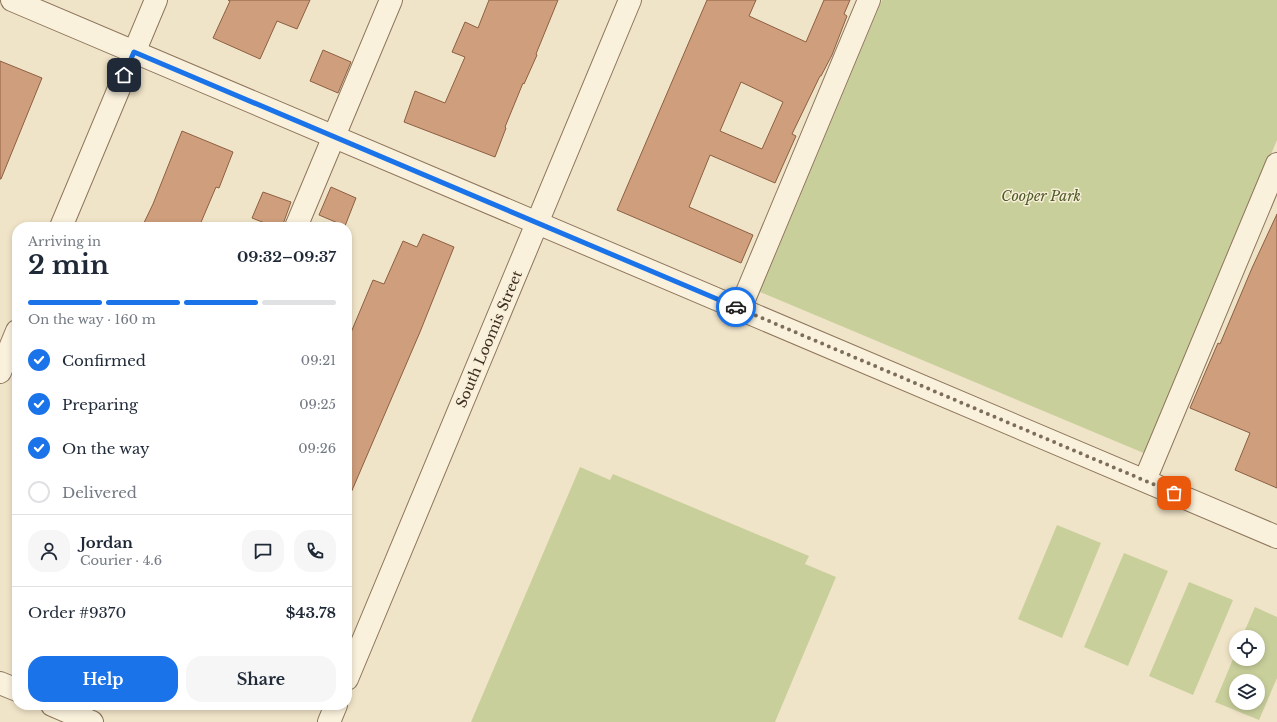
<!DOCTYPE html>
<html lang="en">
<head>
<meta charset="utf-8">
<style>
	body { margin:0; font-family:"Libre Baskerville",serif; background:#f6f6f7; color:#1f2937; height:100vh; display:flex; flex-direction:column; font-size:15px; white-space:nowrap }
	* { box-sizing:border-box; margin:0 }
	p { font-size:13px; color:#747a83 }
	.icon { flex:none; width:22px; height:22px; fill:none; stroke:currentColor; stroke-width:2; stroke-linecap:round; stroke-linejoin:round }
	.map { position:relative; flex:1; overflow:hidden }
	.drawer { position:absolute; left:12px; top:222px; width:340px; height:488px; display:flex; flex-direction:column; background:#fff; border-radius:16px; box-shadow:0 2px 6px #0003 }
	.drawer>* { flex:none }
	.buttons { position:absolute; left:1229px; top:630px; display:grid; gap:8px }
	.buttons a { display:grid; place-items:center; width:36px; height:36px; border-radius:50%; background:#fff; box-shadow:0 2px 6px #0003; font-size:20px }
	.pin { position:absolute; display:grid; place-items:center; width:34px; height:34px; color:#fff; margin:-17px; border-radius:8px; box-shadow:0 2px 6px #0006 }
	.courier { position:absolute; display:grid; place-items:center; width:40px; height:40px; margin:-20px; border:3px solid #1a73e8; border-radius:50%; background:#fff; color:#222; box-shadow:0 1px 5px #0007 }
	.headline em { font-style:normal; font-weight:700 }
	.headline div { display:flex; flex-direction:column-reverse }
	.headline { display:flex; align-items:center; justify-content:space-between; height:68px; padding:0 16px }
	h1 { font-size:26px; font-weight:700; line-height:30px }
	.bar { display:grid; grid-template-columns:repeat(4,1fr); gap:6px 4px; align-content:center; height:48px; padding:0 16px }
	.bar i { height:5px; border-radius:3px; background:#e0e1e3 }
	.bar .active { background:#1a73e8 }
	.bar p { grid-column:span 4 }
	.line { display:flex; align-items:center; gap:10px; padding:0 16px; border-top:1px solid #e0e1e3 }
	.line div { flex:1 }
	.round { display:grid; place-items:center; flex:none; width:42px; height:42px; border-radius:16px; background:#f6f6f7 }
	ol { padding:0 16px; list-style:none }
	li { display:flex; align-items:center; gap:12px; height:44px }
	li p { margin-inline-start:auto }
	li .icon { padding:4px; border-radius:50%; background:#1a73e8; color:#fff; stroke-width:4 }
	li:last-child { color:#747a83 }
	li i { width:22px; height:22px; border:2px solid #e0e1e3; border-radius:50% }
	.action { display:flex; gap:8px; margin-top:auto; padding:8px 16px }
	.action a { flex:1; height:46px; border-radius:16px; background:#1a73e8; color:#fff; font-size:16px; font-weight:700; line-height:46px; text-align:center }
	.action a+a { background:#f6f6f7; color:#1f2937 }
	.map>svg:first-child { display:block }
	.green { fill:#c9cf9b; fill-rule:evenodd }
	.building { fill:#cf9f7d; stroke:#8d5f41; fill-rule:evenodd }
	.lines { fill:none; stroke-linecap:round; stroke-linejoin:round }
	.minor-casing { stroke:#8d765c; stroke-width:24 }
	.minor { stroke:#faf1dc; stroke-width:22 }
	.done { stroke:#7c6e5b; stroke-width:4; stroke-dasharray:0 7.2 }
	.route { stroke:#1a73e8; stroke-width:5 }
	.labels { text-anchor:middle; stroke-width:3; stroke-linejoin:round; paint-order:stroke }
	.park-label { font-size:14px; font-style:italic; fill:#4d5a26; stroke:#f7eed8 }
	.street-label { font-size:14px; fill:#3d2e20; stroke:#f7eed8 }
</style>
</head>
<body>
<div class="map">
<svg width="1277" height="722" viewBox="0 0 1277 722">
	<rect width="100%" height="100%" fill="#f0e4c8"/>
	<g class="green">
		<path d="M882 0H1277V140L1146 454 760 292Z"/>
		<path d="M580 467 610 480 613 474 809 556 805 564 836 577 775 722H471Z"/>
		<path d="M1057 525 1101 543 1062 638 1018 619Z"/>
		<path d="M1124 553 1168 571 1128 666 1084 647Z"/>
		<path d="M1189 582 1233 600 1193 695 1149 676Z"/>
		<path d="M1255 607 1277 617V678L1259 720 1215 702 1236 652V659H1258V637H1242ZM1236 681H1258V703H1236Z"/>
	</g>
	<g class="building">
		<path d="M228 0H310L297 29 277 21 260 59 213 38 230 1Z"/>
		<path d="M489 0H558L536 54 537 55 524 84 523 83 505 127 506 128 495 157 404 122 415 91 445 103 465 57 452 52 465 22 478 28Z"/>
		<path d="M707 0H756L749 16 806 42 824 0H850L844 14 847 16 832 55 821 76H820L792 134 796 136 775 183 710 155 689 207 753 235 741 263 617 210ZM741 82 783 102 762 149 720 131Z"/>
		<path d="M323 50 351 62 338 93 310 81Z"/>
		<path d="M0 61 42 78 1 179H0Z"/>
		<path d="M182 131 233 152 219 188 216 187 199 227H142L153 204Z"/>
		<path d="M331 187 356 198 345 226 319 215Z"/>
		<path d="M263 192 291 202 282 227H275L252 218Z"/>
		<path d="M1277 214V488L1235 470 1250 433 1190 408 1205 373 1218 343 1220 344 1252 268Z"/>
		<path d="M423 234 454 247 420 332 347 502V342L373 280 384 284 403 241 417 247Z"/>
	</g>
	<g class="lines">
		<defs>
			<g id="minor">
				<path d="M12 0 1277 537"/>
				<path d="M61 227 156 0"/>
				<path d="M296 227 391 0"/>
				<path d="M740 309 869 0"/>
				<path d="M0 372 17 331"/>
				<path d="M1145 480 1277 164"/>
				<path d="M347 679 630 0"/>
				<path d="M0 683 17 690"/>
				<path d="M52 705 92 722"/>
				<path d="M329 722 336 705"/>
			</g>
		</defs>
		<use href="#minor" class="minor-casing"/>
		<use href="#minor" class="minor"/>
	</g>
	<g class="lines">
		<path class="done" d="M736 307 1174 493"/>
		<path class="route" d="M124 75 134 52 736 307"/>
	</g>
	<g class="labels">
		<g class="park-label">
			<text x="1041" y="201">Cooper Park</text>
		</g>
		<g class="street-label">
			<text transform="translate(489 339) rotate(-67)" y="5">South Loomis Street</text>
		</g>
	</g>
</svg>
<div class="buttons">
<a><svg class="icon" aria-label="locate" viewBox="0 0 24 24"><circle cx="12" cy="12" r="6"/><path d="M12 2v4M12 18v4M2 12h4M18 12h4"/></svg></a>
<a><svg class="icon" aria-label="layers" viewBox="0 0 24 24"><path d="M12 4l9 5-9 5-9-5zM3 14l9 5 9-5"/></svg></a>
</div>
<div class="pin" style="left:1174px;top:493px;background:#ea580c"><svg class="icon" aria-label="bag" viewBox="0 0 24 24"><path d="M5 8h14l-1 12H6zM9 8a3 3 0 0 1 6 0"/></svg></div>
<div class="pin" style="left:124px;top:75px;background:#1f2937"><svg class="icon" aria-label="home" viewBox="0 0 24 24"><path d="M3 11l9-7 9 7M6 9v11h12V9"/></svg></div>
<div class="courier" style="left:736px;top:307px"><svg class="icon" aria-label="car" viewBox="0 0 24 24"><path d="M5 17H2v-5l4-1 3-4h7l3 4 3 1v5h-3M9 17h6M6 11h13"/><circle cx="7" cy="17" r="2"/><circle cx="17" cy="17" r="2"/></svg></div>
<section class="drawer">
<div class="headline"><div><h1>2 min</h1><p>Arriving in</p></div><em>09:32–09:37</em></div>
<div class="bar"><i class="active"></i><i class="active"></i><i class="active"></i><i></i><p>On the way · 160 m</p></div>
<ol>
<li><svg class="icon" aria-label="check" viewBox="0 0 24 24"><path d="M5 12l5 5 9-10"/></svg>Confirmed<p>09:21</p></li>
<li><svg class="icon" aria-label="check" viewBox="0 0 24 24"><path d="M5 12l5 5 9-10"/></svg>Preparing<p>09:25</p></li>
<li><svg class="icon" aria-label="check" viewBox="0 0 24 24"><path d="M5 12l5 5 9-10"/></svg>On the way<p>09:26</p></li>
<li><i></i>Delivered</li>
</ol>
<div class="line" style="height:72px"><a class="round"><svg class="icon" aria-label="person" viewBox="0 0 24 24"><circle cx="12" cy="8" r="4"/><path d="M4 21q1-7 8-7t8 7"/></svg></a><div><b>Jordan</b><p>Courier · 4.6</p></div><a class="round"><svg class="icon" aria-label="chat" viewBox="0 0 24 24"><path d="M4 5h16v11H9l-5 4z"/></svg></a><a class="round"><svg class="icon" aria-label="phone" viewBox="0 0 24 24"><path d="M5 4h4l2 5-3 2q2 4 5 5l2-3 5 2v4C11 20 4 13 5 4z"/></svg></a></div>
<div class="line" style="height:52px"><div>Order #9370</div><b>$43.78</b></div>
<div class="action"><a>Help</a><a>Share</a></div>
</section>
</div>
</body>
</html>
